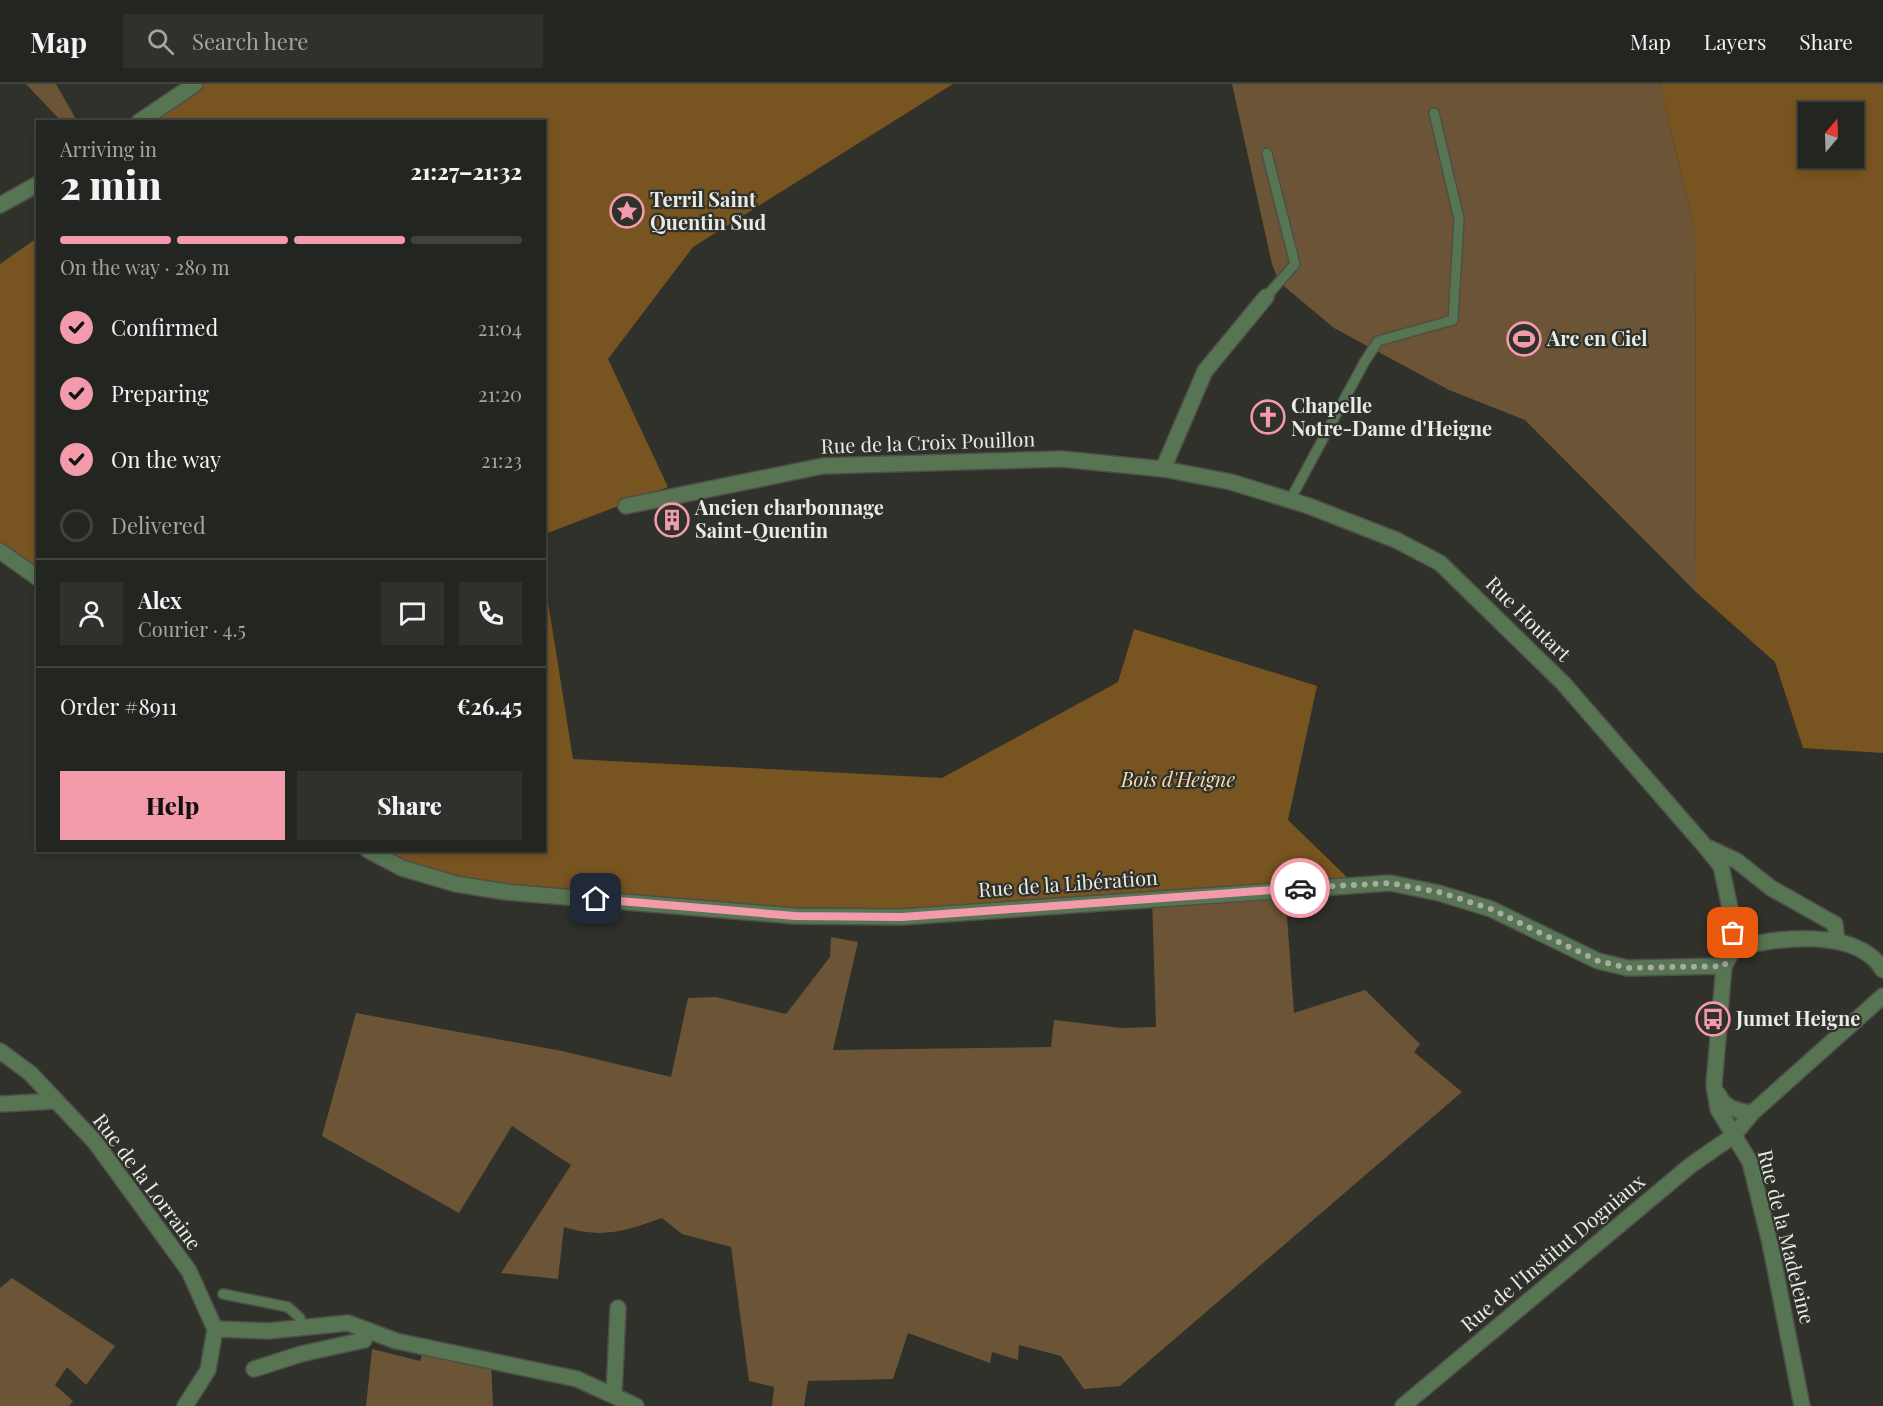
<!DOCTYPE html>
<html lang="en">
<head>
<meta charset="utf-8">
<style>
	body { margin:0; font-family:"Playfair Display",serif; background:#2f312d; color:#f1f3f6; height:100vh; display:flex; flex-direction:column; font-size:22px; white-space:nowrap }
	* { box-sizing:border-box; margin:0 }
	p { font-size:20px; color:#a3a5a5 }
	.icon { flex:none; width:33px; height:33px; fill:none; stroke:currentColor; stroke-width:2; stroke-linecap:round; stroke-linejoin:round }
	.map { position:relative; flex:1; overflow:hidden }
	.side { position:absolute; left:36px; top:36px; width:510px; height:732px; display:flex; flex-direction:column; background:#232520; border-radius:0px; box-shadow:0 3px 9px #0003,0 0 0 2px #40423e }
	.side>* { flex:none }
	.needle { width:39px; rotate:19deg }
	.controls { position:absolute; left:1798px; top:18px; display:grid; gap:12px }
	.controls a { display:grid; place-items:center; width:66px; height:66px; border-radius:0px; background:#232520; box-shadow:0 3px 9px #0003,0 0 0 2px #40423e; font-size:30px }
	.pin { position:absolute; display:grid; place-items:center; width:51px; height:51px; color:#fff; margin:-26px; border-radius:12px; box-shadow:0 3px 9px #0006 }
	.courier { position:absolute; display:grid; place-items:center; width:60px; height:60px; margin:-30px; border:4px solid #f39aab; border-radius:50%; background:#fff; color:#222; box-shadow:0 2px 8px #0007 }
	.summary em { font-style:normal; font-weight:800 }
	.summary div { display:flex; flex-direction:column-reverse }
	.summary { display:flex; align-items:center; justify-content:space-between; height:102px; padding:0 24px }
	h1 { font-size:39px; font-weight:800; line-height:45px }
	.bar { display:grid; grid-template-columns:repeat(4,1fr); gap:9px 6px; align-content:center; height:72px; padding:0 24px }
	.bar i { height:8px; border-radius:4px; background:#40423e }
	.bar .active { background:#f39aab }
	.bar p { grid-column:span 4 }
	.line { display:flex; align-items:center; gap:15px; padding:0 24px; border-top:2px solid #40423e }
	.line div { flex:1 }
	.round { display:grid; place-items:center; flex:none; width:63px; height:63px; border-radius:0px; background:#2f312d }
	ol { padding:0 24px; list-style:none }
	li { display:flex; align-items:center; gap:18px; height:66px }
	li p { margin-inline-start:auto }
	li .icon { padding:6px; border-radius:50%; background:#f39aab; color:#111; stroke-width:4 }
	li:last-child { color:#a3a5a5 }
	li i { width:33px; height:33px; border:3px solid #40423e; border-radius:50% }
	.cta { display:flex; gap:12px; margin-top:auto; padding:12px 24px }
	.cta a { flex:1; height:69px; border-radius:0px; background:#f39aab; color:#111; font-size:24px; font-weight:800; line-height:69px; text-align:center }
	.cta a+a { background:#2f312d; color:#f1f3f6 }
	header { display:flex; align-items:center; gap:36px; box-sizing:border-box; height:84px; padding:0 30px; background:#232520; border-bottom:2px solid #40423e }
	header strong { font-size:28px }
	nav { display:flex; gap:33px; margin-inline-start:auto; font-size:21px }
	.search { width:420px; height:54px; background:#2f312d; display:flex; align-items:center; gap:15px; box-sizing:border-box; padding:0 21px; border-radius:0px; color:#a3a5a5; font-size:22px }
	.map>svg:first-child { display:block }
	.green { fill:#6c5536 }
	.forest { fill:#775420; fill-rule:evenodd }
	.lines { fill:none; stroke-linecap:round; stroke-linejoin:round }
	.service-casing { stroke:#4d4f48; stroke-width:12 }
	.minor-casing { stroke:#4d4f48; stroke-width:18 }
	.tertiary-casing { stroke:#4d4f48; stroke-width:18 }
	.service { stroke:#577552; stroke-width:9 }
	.minor { stroke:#577552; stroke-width:15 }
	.tertiary { stroke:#577552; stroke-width:15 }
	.done { stroke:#a8aaa4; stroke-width:6; stroke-dasharray:0 10.8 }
	.route { stroke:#f39aab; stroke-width:8 }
	.labels { text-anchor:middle; stroke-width:4.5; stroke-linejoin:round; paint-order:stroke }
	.poi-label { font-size:20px; font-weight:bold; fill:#e9ebe6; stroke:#2f312a; text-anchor:start }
	.street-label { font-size:20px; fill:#e9ebe6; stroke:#2f312a }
	.park-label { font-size:20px; font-style:italic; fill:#fbdaaf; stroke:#2f312a }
</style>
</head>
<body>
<header>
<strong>Map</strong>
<div class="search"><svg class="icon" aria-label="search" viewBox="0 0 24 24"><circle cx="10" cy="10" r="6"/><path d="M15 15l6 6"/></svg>Search here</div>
<nav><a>Map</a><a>Layers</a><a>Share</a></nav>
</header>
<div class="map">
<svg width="1883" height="1322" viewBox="0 0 1883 1322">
	<rect width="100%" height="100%" fill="#2f312a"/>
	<g class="green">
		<path d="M26 0H56L77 37H61Z"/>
		<path d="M1232 0H1660L1695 148 1696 508 1525 336 1449 306 1334 244 1279 198 1272 180Z"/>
		<path d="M1285 805 1294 929 1365 906 1420 960 1414 968 1462 1008 1120 1302 1084 1305 1061 1272 1019 1261 1018 1276 992 1268 990 1279 908 1249 893 1295 808 1297 804 1322H772L774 1303 749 1297 731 1163 682 1150 662 1134C624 1147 604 1155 564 1143L558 1195 501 1189 571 1081 512 1042 459 1129 322 1052 356 929 562 967 671 993 688 914 716 913 786 930 830 873 831 853 858 858 833 966 1051 963 1054 936 1122 944 1156 943 1152 814Z"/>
		<path d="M12 1194 115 1262 86 1301 67 1283 55 1301 73 1317 69 1322H0V1204Z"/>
		<path d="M425 1263 491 1277 493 1322H366L372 1265 420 1277Z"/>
	</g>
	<g class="forest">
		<path d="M195 0H953L693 163 608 275 668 403 545 450 544 38H139Z"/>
		<path d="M1660 0H1883V669L1803 664 1775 578 1696 508 1695 148ZM1854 28V74H1809V28Z"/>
		<path d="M37 154V494L0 467V180Z"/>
		<path d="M545 499 573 675 942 694 1118 598 1134 545 1317 602 1288 736 1355 801 902 833 506 808 368 767 544 766Z"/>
	</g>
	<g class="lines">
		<defs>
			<g id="service">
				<path d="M1266 213 1295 180 1267 69"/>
				<path d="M1290 416 1365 277 1378 257 1453 236 1459 135 1434 29"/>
				<path d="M223 1210 288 1223 300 1234 301 1243"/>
			</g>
			<g id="minor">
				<path d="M1163 385 1205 287 1266 213"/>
				<path d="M626 422 823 382 1062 375 1163 385 1231 398 1309 422 1396 456 1440 479 1563 599 1704 761 1721 782 1732 833 1734 865"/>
				<path d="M1709 764 1737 777 1771 804 1835 840 1837 857"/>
				<path d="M0 967 30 989 95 1058 189 1187 215 1245 208 1286 185 1322"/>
				<path d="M0 1020 56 1017"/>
				<path d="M215 1245 268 1247 348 1239 396 1257 577 1295 636 1322"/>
				<path d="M254 1285 301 1270 364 1256 367 1246"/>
				<path d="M614 1310 618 1224"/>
				<path d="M1403 1322 1691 1081 1733 1052"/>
			</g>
			<g id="tertiary">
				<path d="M139 38 195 0"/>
				<path d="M0 121 38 100"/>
				<path d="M0 467 38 494"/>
				<path d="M368 766 402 784 456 800 506 808 795 832 902 833 1390 799 1439 809 1491 825 1598 877 1628 884 1724 882"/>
				<path d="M1718 1010C1724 1024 1737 1027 1752 1029"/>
				<path d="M1733 1052 1752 1029 1883 912"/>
				<path d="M1802 1322 1770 1159 1750 1078 1718 1025 1714 1001 1724 882 1734 865C1776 853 1857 843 1883 886"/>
			</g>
		</defs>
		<use href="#service" class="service-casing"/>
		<use href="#minor" class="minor-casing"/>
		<use href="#tertiary" class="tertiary-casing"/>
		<use href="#service" class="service"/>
		<use href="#minor" class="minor"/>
		<use href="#tertiary" class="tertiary"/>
	</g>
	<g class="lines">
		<path class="done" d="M1300 804 1390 799 1439 808 1491 825 1598 877 1628 884 1724 882 1734 865 1733 849"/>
		<path class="route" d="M596 815 795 832 902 833 1300 804"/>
	</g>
	<defs>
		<symbol id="sight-ring" viewBox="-11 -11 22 22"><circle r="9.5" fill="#2f312a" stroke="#f39aab" stroke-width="1.5"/><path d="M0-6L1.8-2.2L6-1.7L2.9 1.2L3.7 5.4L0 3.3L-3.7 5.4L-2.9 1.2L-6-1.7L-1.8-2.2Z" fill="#f39aab"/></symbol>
		<symbol id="stadium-ring" viewBox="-11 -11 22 22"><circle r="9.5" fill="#2f312a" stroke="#f39aab" stroke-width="1.5"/><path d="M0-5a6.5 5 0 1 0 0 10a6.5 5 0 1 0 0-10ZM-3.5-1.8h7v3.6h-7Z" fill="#f39aab"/></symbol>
		<symbol id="church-ring" viewBox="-11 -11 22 22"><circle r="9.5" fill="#2f312a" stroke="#f39aab" stroke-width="1.5"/><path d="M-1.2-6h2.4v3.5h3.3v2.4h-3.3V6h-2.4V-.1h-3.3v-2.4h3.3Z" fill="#f39aab"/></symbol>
		<symbol id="building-ring" viewBox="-11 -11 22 22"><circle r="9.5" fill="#2f312a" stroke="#f39aab" stroke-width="1.5"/><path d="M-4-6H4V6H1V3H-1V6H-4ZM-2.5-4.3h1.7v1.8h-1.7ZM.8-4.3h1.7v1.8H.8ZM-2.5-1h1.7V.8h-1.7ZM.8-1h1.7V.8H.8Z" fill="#f39aab"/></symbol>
		<symbol id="bus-ring" viewBox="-11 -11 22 22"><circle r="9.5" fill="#2f312a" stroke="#f39aab" stroke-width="1.5"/><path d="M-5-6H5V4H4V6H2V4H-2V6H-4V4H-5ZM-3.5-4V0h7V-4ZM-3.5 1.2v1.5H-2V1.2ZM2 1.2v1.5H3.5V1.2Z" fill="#f39aab"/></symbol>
	</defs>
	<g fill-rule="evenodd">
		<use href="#sight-ring" x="608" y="108" width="38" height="38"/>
		<use href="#stadium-ring" x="1505" y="236" width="38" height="38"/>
		<use href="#church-ring" x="1249" y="314" width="38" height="38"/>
		<use href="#building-ring" x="653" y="417" width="38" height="38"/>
		<use href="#bus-ring" x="1694" y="916" width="38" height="38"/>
	</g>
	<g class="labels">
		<g class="poi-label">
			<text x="650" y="123">Terril Saint<tspan x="650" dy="23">Quentin Sud</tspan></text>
			<text x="1547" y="262">Arc en Ciel</text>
			<text x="1291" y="329">Chapelle<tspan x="1291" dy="23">Notre-Dame d'Heigne</tspan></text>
			<text x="695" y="431">Ancien charbonnage<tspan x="695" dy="23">Saint-Quentin</tspan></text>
			<text x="1736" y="942">Jumet Heigne</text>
		</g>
		<g class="street-label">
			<text transform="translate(928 359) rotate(-2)" y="7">Rue de la Croix Pouillon</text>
			<text transform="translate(1528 535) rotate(45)" y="7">Rue Houtart</text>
			<text transform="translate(1068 800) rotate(-4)" y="7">Rue de la Libération</text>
			<text transform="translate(147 1098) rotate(53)" y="7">Rue de la Lorraine</text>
			<text transform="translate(1786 1153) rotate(76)" y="7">Rue de la Madeleine</text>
			<text transform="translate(1553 1169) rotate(-40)" y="7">Rue de l'Institut Dogniaux</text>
		</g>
		<g class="park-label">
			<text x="1178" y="703">Bois d'Heigne</text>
		</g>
	</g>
</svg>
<div class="controls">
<a><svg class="needle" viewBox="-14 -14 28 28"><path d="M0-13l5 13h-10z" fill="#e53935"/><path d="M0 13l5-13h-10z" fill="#a3a5a5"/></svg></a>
</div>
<div class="pin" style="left:1733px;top:849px;background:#ea580c"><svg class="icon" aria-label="bag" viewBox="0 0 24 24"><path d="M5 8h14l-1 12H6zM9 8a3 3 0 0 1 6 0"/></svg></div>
<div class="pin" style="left:596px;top:815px;background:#1f2937"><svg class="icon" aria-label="home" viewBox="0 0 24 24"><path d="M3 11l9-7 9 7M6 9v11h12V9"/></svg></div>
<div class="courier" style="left:1300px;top:804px"><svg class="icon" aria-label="car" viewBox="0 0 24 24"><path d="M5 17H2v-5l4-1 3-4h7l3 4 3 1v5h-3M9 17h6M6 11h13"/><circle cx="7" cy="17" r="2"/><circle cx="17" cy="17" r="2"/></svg></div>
<section class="side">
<div class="summary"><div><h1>2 min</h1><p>Arriving in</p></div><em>21:27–21:32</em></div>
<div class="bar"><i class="active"></i><i class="active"></i><i class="active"></i><i></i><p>On the way · 280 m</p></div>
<ol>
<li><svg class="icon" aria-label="check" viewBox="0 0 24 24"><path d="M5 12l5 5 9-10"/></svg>Confirmed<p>21:04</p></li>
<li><svg class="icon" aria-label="check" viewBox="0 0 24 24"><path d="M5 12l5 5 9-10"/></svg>Preparing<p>21:20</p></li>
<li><svg class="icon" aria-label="check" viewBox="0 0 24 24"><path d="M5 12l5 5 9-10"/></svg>On the way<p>21:23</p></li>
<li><i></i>Delivered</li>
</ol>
<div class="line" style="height:108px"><a class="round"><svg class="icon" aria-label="person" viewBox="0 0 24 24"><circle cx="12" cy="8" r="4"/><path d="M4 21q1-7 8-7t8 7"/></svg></a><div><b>Alex</b><p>Courier · 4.5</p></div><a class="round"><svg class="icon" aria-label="chat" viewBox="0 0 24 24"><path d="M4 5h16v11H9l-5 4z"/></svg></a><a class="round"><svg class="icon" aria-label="phone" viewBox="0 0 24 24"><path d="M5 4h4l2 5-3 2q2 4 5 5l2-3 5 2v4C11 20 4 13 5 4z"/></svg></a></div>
<div class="line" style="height:78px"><div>Order #8911</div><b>€26.45</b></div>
<div class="cta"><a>Help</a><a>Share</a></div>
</section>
</div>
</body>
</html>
